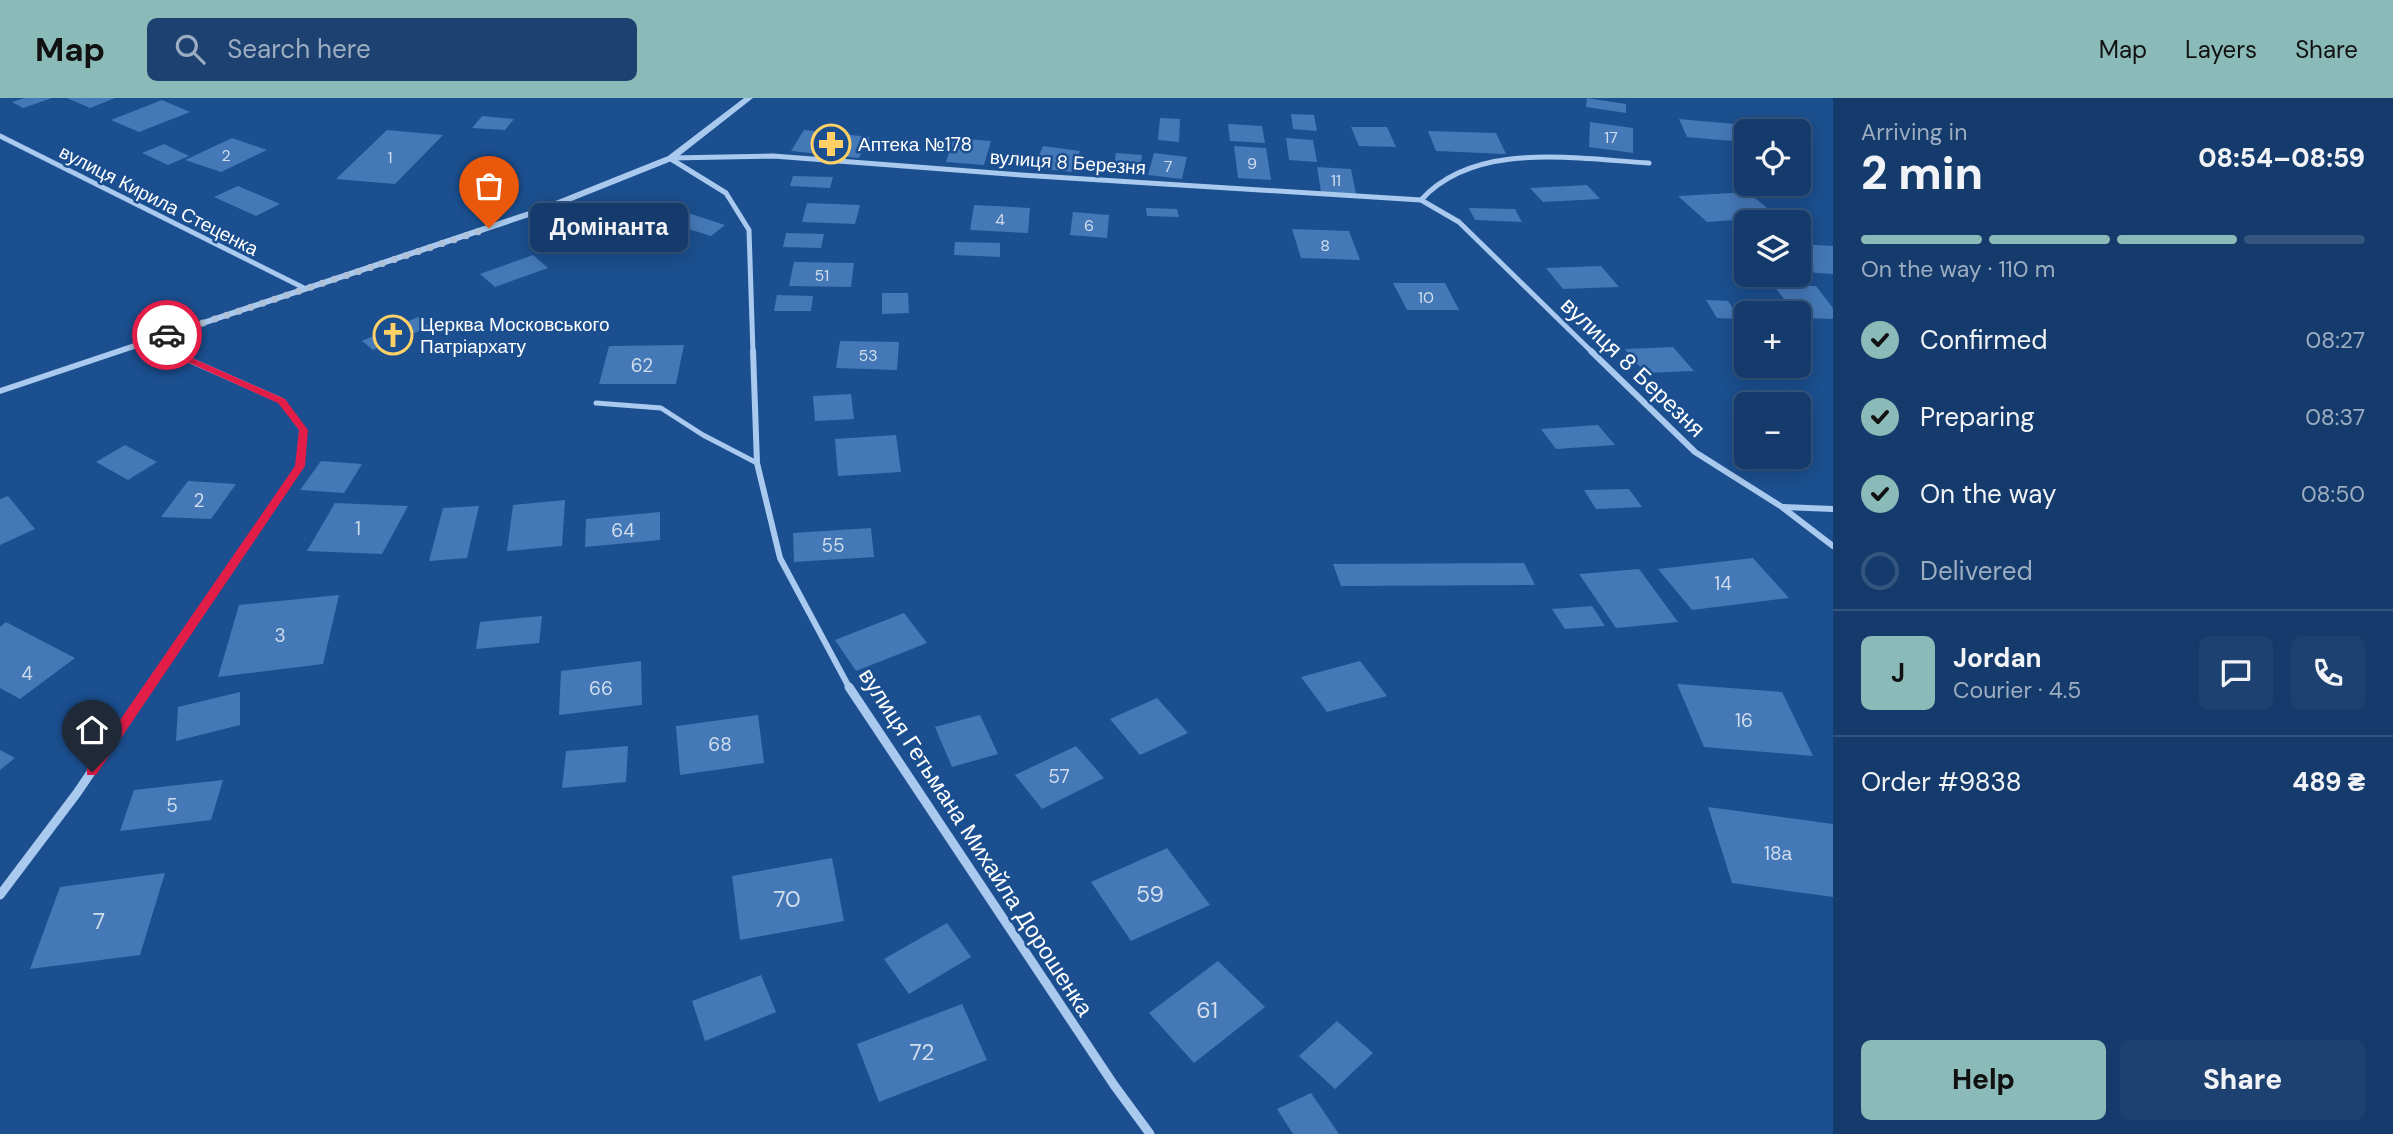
<!DOCTYPE html>
<html lang="en">
<head>
<meta charset="utf-8">
<style>
	body { margin:0; font-family:"DM Sans",sans-serif; background:#1d4271; color:#f1f3f6; height:100vh; display:flex; flex-direction:column; font-size:26px; white-space:nowrap }
	* { box-sizing:border-box; margin:0 }
	p { font-size:23px; color:#9dadc1 }
	.icon { flex:none; width:38px; height:38px; fill:none; stroke:currentColor; stroke-width:2; stroke-linecap:round; stroke-linejoin:round }
	.map { position:relative; flex:1; overflow:hidden }
	.sheet { display:flex; flex-direction:column; background:#143b6b; width:560px }
	.sheet>* { flex:none }
	.buttons { position:absolute; left:1734px; top:21px; display:grid; gap:14px }
	.buttons a { display:grid; place-items:center; width:77px; height:77px; border-radius:10px; background:#143b6b; box-shadow:0 4px 18px #0003,0 0 0 2px #33557e; font-size:35px }
	.pin { position:absolute; display:grid; place-items:center; width:60px; height:60px; color:#fff; margin:-72px -30px; border-radius:50% 50% 50% 0; rotate:-45deg; box-shadow:0 0 7px #0007 }
	.pin .icon { rotate:45deg }
	.courier { position:absolute; display:grid; place-items:center; width:70px; height:70px; margin:-35px; border:5px solid #e11d48; border-radius:50%; background:#fff; color:#222; box-shadow:0 2px 9px #0007 }
	.bubble { position:absolute; height:49px; border-radius:10px; background:#143b6b; box-shadow:0 4px 18px #0003,0 0 0 2px #33557e; font-size:23px; font-weight:800; line-height:49px; text-align:center }
	.headline em { font-style:normal; font-weight:800 }
	.headline div { display:flex; flex-direction:column-reverse }
	.headline { display:flex; align-items:center; justify-content:space-between; height:119px; padding:0 28px }
	h1 { font-size:46px; font-weight:800; line-height:52px }
	.bar { display:grid; grid-template-columns:repeat(4,1fr); gap:10px 7px; align-content:center; height:84px; padding:0 28px }
	.bar i { height:9px; border-radius:5px; background:#33557e }
	.bar .on { background:#8bbbb9 }
	.bar p { grid-column:span 4 }
	.line { display:flex; align-items:center; gap:18px; padding:0 28px; border-top:2px solid #33557e }
	.line div { flex:1 }
	.round { display:grid; place-items:center; flex:none; width:74px; height:74px; border-radius:10px; background:#1d4271 }
	ol { padding:0 28px; list-style:none }
	li { display:flex; align-items:center; gap:21px; height:77px }
	li p { margin-inline-start:auto }
	li .icon { padding:7px; border-radius:50%; background:#8bbbb9; color:#111; stroke-width:4 }
	li:last-child { color:#9dadc1 }
	li i { width:38px; height:38px; border:4px solid #33557e; border-radius:50% }
	.action { display:flex; gap:14px; margin-top:auto; padding:14px 28px }
	.action a { flex:1; height:80px; border-radius:10px; background:#8bbbb9; color:#111; font-size:28px; font-weight:800; line-height:80px; text-align:center }
	.action a+a { background:#1d4271; color:#f1f3f6 }
	header { display:flex; align-items:center; gap:42px; box-sizing:border-box; height:98px; padding:0 35px; background:#8bbbb9; color:#111 }
	header strong { font-size:33px }
	nav { display:flex; gap:38px; margin-inline-start:auto; font-size:24px }
	.search { width:490px; height:63px; background:#1d4271; display:flex; align-items:center; gap:18px; box-sizing:border-box; padding:0 24px; border-radius:10px; color:#9dadc1; font-size:26px }
	main { display:flex; flex:1; min-height:0 }
	.map>svg:first-child { display:block }
	.building { fill:#4478b7 }
	.lines { fill:none; stroke-linecap:round; stroke-linejoin:round }
	.service { stroke:#a9c9ee; stroke-width:5 }
	.minor-far2 { stroke:#a9c9ee; stroke-width:5 }
	.minor-far1 { stroke:#a9c9ee; stroke-width:6 }
	.minor { stroke:#a9c9ee; stroke-width:9 }
	.tertiary { fill:#a9c9ee; fill-rule:evenodd }
	.route { fill:#e11d48 }
	.done { stroke:#afc1d8; stroke-width:7; stroke-dasharray:0 12.6 }
	.labels { text-anchor:middle; stroke-width:5; stroke-linejoin:round; paint-order:stroke }
	.far-number-label { font-size:16px; fill:#d0dded }
	.far-poi-label { font-size:19px; fill:#fff; stroke:#1b4f8f; text-anchor:start }
	.far-street-label { font-size:19px; fill:#fff; stroke:#1b4f8f }
	.number-label { font-size:19px; fill:#d0dded }
	.street-label { font-size:23px; fill:#fff; stroke:#1b4f8f }
	.near-number-label { font-size:23px; fill:#d0dded }
</style>
</head>
<body>
<header>
<strong>Map</strong>
<div class="search"><svg class="icon" aria-label="search" viewBox="0 0 24 24"><circle cx="10" cy="10" r="6"/><path d="M15 15l6 6"/></svg>Search here</div>
<nav><a>Map</a><a>Layers</a><a>Share</a></nav>
</header>
<main>
<div class="map">
<svg width="1833" height="1036" viewBox="0 0 1833 1036">
	<rect width="100%" height="100%" fill="#1b4f8f"/>
	<g class="building">
		<path d="M24 0H52L23 10 12 4Z"/>
		<path d="M67 0H115L90 10Z"/>
		<path d="M1587 0 1626 6V15L1586 9Z"/>
		<path d="M162 2 190 14 139 34 111 22Z"/>
		<path d="M1291 16 1314 17 1317 33 1293 31Z"/>
		<path d="M482 18 514 21 505 32 472 30Z"/>
		<path d="M1160 20 1180 21 1179 44 1158 42Z"/>
		<path d="M1679 21 1735 26 1744 44 1687 39Z"/>
		<path d="M1590 24 1633 30V55L1589 49Z"/>
		<path d="M1228 26 1262 28 1265 45 1230 43Z"/>
		<path d="M1351 29H1387L1396 49 1359 48Z"/>
		<path d="M387 32 443 37 395 86 336 81Z"/>
		<path d="M804 32 870 39 859 60 791 53Z"/>
		<path d="M1428 33 1496 35 1506 56 1436 53Z"/>
		<path d="M232 40 267 52 221 74 185 62Z"/>
		<path d="M954 40 991 43 984 67 946 64Z"/>
		<path d="M1286 40 1313 42 1317 64 1289 62Z"/>
		<path d="M164 46 189 58 168 67 142 55Z"/>
		<path d="M1043 48 1080 53 1072 74 1034 70Z"/>
		<path d="M1234 48 1266 50 1271 82 1238 80Z"/>
		<path d="M1116 55 1142 57 1140 72 1114 70Z"/>
		<path d="M1154 55 1187 59 1182 81 1148 77Z"/>
		<path d="M1317 69 1351 71 1356 96 1321 94Z"/>
		<path d="M793 78 833 79 830 90 790 88Z"/>
		<path d="M1753 86H1778L1783 91H1759Z"/>
		<path d="M1587 87 1600 101 1543 104 1530 90Z"/>
		<path d="M238 88 280 106 256 118 214 99Z"/>
		<path d="M1748 94 1778 119 1707 124 1678 98Z"/>
		<path d="M807 105 860 107 855 126 802 124Z"/>
		<path d="M974 107 1030 110 1028 135 970 132Z"/>
		<path d="M644 110 688 115 725 127 711 138 669 125 640 124 607 135 591 122 624 111Z"/>
		<path d="M1146 110 1177 111 1179 119 1147 118Z"/>
		<path d="M1469 110 1515 111 1522 124 1475 122Z"/>
		<path d="M1073 114 1109 117 1107 140 1070 137Z"/>
		<path d="M588 125 602 135 547 156 534 145Z"/>
		<path d="M1292 131 1349 133 1360 162 1301 160Z"/>
		<path d="M786 135 824 136 821 150 783 149Z"/>
		<path d="M955 144 1000 145V159L954 157Z"/>
		<path d="M1799 146 1833 148V176L1815 175 1799 155Z"/>
		<path d="M533 157 548 170 495 189 480 176Z"/>
		<path d="M794 164 854 165 851 189 789 188Z"/>
		<path d="M1601 168 1619 189 1563 191 1546 170Z"/>
		<path d="M1393 185H1445L1459 212H1407Z"/>
		<path d="M1773 187 1816 188 1833 210V221L1799 220V215H1795Z"/>
		<path d="M882 195H908L909 215 882 216Z"/>
		<path d="M777 197 813 198 811 213H774Z"/>
		<path d="M1706 202 1728 203 1740 221 1717 220Z"/>
		<path d="M418 219 429 229 373 252 362 243Z"/>
		<path d="M840 243 899 244 897 272 836 270Z"/>
		<path d="M684 247 676 286H599L609 248Z"/>
		<path d="M1673 249 1694 273 1645 275 1625 251Z"/>
		<path d="M851 296 854 321 815 323 813 298Z"/>
		<path d="M1598 327 1615 347 1556 351 1541 331Z"/>
		<path d="M896 337 901 374 838 378 835 341Z"/>
		<path d="M125 347 157 364 128 382 96 364Z"/>
		<path d="M321 363 362 366 344 395 300 392Z"/>
		<path d="M188 383 236 386 211 421 161 419Z"/>
		<path d="M1629 391 1642 409 1596 411 1584 392Z"/>
		<path d="M8 398 35 431 0 447V401Z"/>
		<path d="M565 402 562 448 507 453 513 407Z"/>
		<path d="M335 405 408 408 382 456 307 453Z"/>
		<path d="M479 408 467 460 429 463 443 410Z"/>
		<path d="M660 414V442L585 449 586 421Z"/>
		<path d="M871 430 874 459 794 464 793 435Z"/>
		<path d="M1753 460 1789 500 1692 512 1658 471Z"/>
		<path d="M1524 465 1535 487 1341 488 1333 466Z"/>
		<path d="M1639 471 1678 524 1616 530 1579 476Z"/>
		<path d="M339 497 323 566 218 579 239 507Z"/>
		<path d="M1592 508 1605 528 1565 531 1552 511Z"/>
		<path d="M904 515 927 545 856 573 835 542Z"/>
		<path d="M542 518 539 545 476 551 480 524Z"/>
		<path d="M6 524 75 560 20 601 0 590V529Z"/>
		<path d="M641 563 642 607 559 617 561 573Z"/>
		<path d="M1360 563 1387 598 1327 614 1301 579Z"/>
		<path d="M1677 586 1782 594 1813 658 1704 649Z"/>
		<path d="M240 594V627L176 643 178 609Z"/>
		<path d="M1157 600 1188 635 1140 657 1110 621Z"/>
		<path d="M758 617 764 665 680 677 676 628Z"/>
		<path d="M980 617 998 656 952 669 935 629Z"/>
		<path d="M628 648 626 684 562 690 566 653Z"/>
		<path d="M1076 648 1104 680 1042 711 1015 677Z"/>
		<path d="M0 652 15 660 0 672Z"/>
		<path d="M223 682 211 722 120 733 134 692Z"/>
		<path d="M1708 709 1833 726V799L1732 785Z"/>
		<path d="M1167 750 1210 807 1131 843 1091 784Z"/>
		<path d="M832 760 844 823 740 842 732 778Z"/>
		<path d="M165 775 140 857 30 871 60 789Z"/>
		<path d="M947 825 971 859 909 896 884 861Z"/>
		<path d="M1218 863 1265 909 1194 965 1149 915Z"/>
		<path d="M761 877 776 914 705 943 692 903Z"/>
		<path d="M962 906 987 962 879 1004 857 946Z"/>
		<path d="M1337 923 1373 955 1335 991 1299 958Z"/>
		<path d="M1311 995 1339 1036H1293L1277 1011Z"/>
	</g>
	<g class="lines">
		<path class="service" d="M596 305 661 310 703 337 757 365"/>
		<g class="minor-far2">
			<path d="M0 38 306 191"/>
			<path d="M671 60 773 58 1021 77 1421 102 1459 124 1593 255"/>
			<path d="M671 61 726 95 749 132 753 255"/>
			<path d="M1421 102C1475 42 1577 61 1649 65"/>
			<path d="M148 244 173 255"/>
		</g>
		<g class="minor-far1">
			<path d="M753 253 757 365 780 460 850 591"/>
			<path d="M1591 253 1695 354 1782 409 1833 448"/>
			<path d="M1783 409 1833 411"/>
			<path d="M148 591 300 368 303 332 282 303 169 253"/>
		</g>
		<g class="minor">
			<path d="M849 589 1114 987 1150 1036"/>
			<path d="M0 797 77 695 149 589"/>
		</g>
		<path class="tertiary" d="M744 0H753L674 62 544 114 0 296V290L538 110 668 58Z"/>
	</g>
	<path class="route" d="M164 236 171 237 156 244 285 301 308 332 305 368 96 677H87V670L295 368 299 332 278 305 143 244Z"/>
	<g class="lines">
		<path class="done" d="M167 237 489 130"/>
	</g>
	<defs>
		<symbol id="pharmacy-ring" viewBox="-11 -11 22 22"><circle r="9.5" fill="#1b4f8f" stroke="#ffd166" stroke-width="1.5"/><path d="M-2-6h4v4h4v4h-4v4h-4v-4h-4v-4h4Z" fill="#ffd166"/></symbol>
		<symbol id="church-ring" viewBox="-11 -11 22 22"><circle r="9.5" fill="#1b4f8f" stroke="#ffd166" stroke-width="1.5"/><path d="M-1.2-6h2.4v3.5h3.3v2.4h-3.3V6h-2.4V-.1h-3.3v-2.4h3.3Z" fill="#ffd166"/></symbol>
	</defs>
	<g fill-rule="evenodd">
		<use href="#pharmacy-ring" x="809" y="24" width="44" height="44"/>
		<use href="#church-ring" x="371" y="215" width="44" height="44"/>
	</g>
	<g class="labels">
		<g class="far-number-label">
			<text x="1611" y="45">17</text>
			<text x="226" y="63">2</text>
			<text x="390" y="65">1</text>
			<text x="1252" y="71">9</text>
			<text x="1168" y="74">7</text>
			<text x="1336" y="88">11</text>
			<text x="1000" y="127">4</text>
			<text x="1089" y="133">6</text>
			<text x="1325" y="153">8</text>
			<text x="822" y="183">51</text>
			<text x="1426" y="205">10</text>
			<text x="868" y="263">53</text>
		</g>
		<g class="far-poi-label">
			<text x="858" y="53">Аптека №178</text>
			<text x="420" y="233">Церква Московського<tspan x="420" dy="22">Патріархату</tspan></text>
		</g>
		<g class="far-street-label">
			<text transform="translate(1068 64) rotate(4)" y="7">вулиця 8 Березня</text>
			<text transform="translate(159 102) rotate(27)" y="7">вулиця Кирила Стеценка</text>
		</g>
		<g class="number-label">
			<text x="642" y="274">62</text>
			<text x="199" y="409">2</text>
			<text x="358" y="437">1</text>
			<text x="623" y="439">64</text>
			<text x="833" y="454">55</text>
			<text x="1723" y="492">14</text>
			<text x="280" y="544">3</text>
			<text x="27" y="582">4</text>
			<text x="601" y="597">66</text>
			<text x="1744" y="629">16</text>
			<text x="720" y="653">68</text>
			<text x="1059" y="685">57</text>
			<text x="172" y="714">5</text>
			<text x="1778" y="762">18а</text>
		</g>
		<g class="street-label">
			<text transform="translate(1633 269) rotate(44)" y="8">вулиця 8 Березня</text>
			<text transform="translate(976 744) rotate(57)" y="8">вулиця Гетьмана Михайла Дорошенка</text>
		</g>
		<g class="near-number-label">
			<text x="1150" y="804">59</text>
			<text x="787" y="809">70</text>
			<text x="99" y="831">7</text>
			<text x="1207" y="920">61</text>
			<text x="922" y="962">72</text>
		</g>
	</g>
</svg>
<div class="buttons">
<a><svg class="icon" aria-label="locate" viewBox="0 0 24 24"><circle cx="12" cy="12" r="6"/><path d="M12 2v4M12 18v4M2 12h4M18 12h4"/></svg></a>
<a><svg class="icon" aria-label="layers" viewBox="0 0 24 24"><path d="M12 4l9 5-9 5-9-5zM3 14l9 5 9-5"/></svg></a>
<a>+</a>
<a>−</a>
</div>
<div class="pin" style="left:489px;top:130px;background:#ea580c"><svg class="icon" aria-label="bag" viewBox="0 0 24 24"><path d="M5 8h14l-1 12H6zM9 8a3 3 0 0 1 6 0"/></svg></div>
<div class="pin" style="left:92px;top:674px;background:#1f2937"><svg class="icon" aria-label="home" viewBox="0 0 24 24"><path d="M3 11l9-7 9 7M6 9v11h12V9"/></svg></div>
<div class="courier" style="left:167px;top:237px"><svg class="icon" aria-label="car" viewBox="0 0 24 24"><path d="M5 17H2v-5l4-1 3-4h7l3 4 3 1v5h-3M9 17h6M6 11h13"/><circle cx="7" cy="17" r="2"/><circle cx="17" cy="17" r="2"/></svg></div>
<div class="bubble" style="left:530px;top:105px;width:158px">Домінанта</div>
</div>
<section class="sheet">
<div class="headline"><div><h1>2 min</h1><p>Arriving in</p></div><em>08:54–08:59</em></div>
<div class="bar"><i class="on"></i><i class="on"></i><i class="on"></i><i></i><p>On the way · 110 m</p></div>
<ol>
<li><svg class="icon" aria-label="check" viewBox="0 0 24 24"><path d="M5 12l5 5 9-10"/></svg>Confirmed<p>08:27</p></li>
<li><svg class="icon" aria-label="check" viewBox="0 0 24 24"><path d="M5 12l5 5 9-10"/></svg>Preparing<p>08:37</p></li>
<li><svg class="icon" aria-label="check" viewBox="0 0 24 24"><path d="M5 12l5 5 9-10"/></svg>On the way<p>08:50</p></li>
<li><i></i>Delivered</li>
</ol>
<div class="line" style="height:126px"><b class="round" style="background:#8bbbb9;color:#111">J</b><div><b>Jordan</b><p>Courier · 4.5</p></div><a class="round"><svg class="icon" aria-label="chat" viewBox="0 0 24 24"><path d="M4 5h16v11H9l-5 4z"/></svg></a><a class="round"><svg class="icon" aria-label="phone" viewBox="0 0 24 24"><path d="M5 4h4l2 5-3 2q2 4 5 5l2-3 5 2v4C11 20 4 13 5 4z"/></svg></a></div>
<div class="line" style="height:91px"><div>Order #9838</div><b>489 ₴</b></div>
<div class="action"><a>Help</a><a>Share</a></div>
</section>
</main>
</body>
</html>
